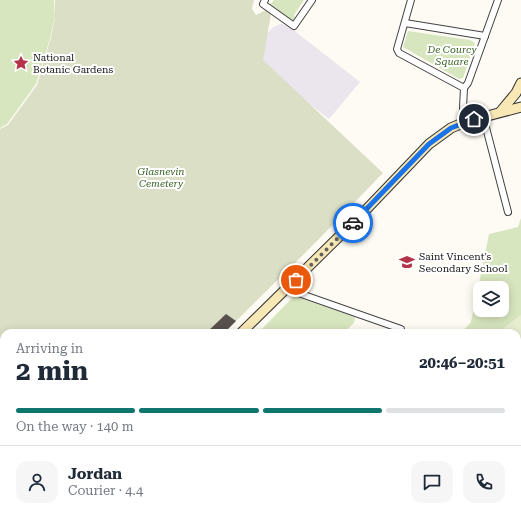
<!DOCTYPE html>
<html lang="en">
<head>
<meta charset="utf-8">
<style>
	body { margin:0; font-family:"Roboto Serif",serif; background:#f6f6f7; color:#1f2937; height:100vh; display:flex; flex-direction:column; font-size:15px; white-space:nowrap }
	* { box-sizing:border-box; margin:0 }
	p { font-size:13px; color:#747a83 }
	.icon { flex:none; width:22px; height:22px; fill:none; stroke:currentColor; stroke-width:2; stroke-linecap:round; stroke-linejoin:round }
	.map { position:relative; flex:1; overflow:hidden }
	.sheet { position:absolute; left:0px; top:329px; width:521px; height:196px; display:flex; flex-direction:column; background:#fff; border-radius:12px 12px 0 0; box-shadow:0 2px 10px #0003 }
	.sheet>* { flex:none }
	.fabs { position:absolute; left:473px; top:281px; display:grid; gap:8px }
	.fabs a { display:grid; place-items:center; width:36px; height:36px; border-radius:8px; background:#fff; box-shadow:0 2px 10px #0003; font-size:20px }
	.pin { position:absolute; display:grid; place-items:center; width:34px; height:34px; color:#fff; margin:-17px; border:2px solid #fff; border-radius:50%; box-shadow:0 1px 4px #0007 }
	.courier { position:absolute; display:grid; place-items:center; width:40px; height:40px; margin:-20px; border:3px solid #1a73e8; border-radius:50%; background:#fff; color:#222; box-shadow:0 1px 5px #0007 }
	.summary em { font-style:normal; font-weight:700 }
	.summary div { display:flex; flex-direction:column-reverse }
	.summary { display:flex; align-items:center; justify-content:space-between; height:68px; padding:0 16px }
	h1 { font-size:26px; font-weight:700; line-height:30px }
	.bar { display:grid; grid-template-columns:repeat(4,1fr); gap:6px 4px; align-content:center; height:48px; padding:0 16px }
	.bar i { height:5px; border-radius:3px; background:#e0e1e3 }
	.bar .selected { background:#0f766e }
	.bar p { grid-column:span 4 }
	.line { display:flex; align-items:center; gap:10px; padding:0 16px; border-top:1px solid #e0e1e3 }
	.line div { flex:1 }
	.round { display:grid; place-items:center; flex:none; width:42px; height:42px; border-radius:12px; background:#f6f6f7 }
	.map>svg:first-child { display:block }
	.industrial { fill:#ebe5ed }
	.green { fill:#d8e6bf; fill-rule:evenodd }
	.cemetery { fill:#dadfc5 }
	.pitch { fill:#e7eed0 }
	.building { fill:#57504d }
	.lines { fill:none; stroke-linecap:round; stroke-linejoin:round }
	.minor-casing { stroke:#434343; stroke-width:8 }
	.secondary-casing { stroke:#323232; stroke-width:11 }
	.minor { stroke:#fff; stroke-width:6 }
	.secondary { stroke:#f8e8b5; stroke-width:9 }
	.rail-casing { stroke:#b43349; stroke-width:4 }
	.rail { stroke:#fff; stroke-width:2.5; stroke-dasharray:8; stroke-linecap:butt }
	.done { stroke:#636260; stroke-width:4; stroke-dasharray:0 7.2 }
	.route { stroke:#1a73e8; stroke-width:5 }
	.labels { text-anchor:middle; stroke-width:4; stroke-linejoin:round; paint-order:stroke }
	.park-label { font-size:10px; font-style:italic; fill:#396225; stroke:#fff }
	.poi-label { font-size:10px; fill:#101010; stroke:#fff; text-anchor:start }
</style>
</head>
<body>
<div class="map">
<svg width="521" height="525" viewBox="0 0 521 525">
	<rect width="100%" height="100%" fill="#fefbf4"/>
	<path class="industrial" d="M280 24 287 25 360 82 329 119 257 63 263 38 272 28Z"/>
	<g class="green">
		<path d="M0 0H54L55 17 49 42 36 84 7 124 0 128Z"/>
		<path d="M274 0H304L294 15 295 17 292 22 269 6Z"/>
		<path d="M408 31 470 40 475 43 463 78 459 79 403 47Z"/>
		<path d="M521 218V447L517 449V333H461L471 322 489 234 518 227ZM480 288H502V310H480Z"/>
		<path d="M294 296 355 317 354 323 343 333H258Z"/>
		<path d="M72 521H131L132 525H67Z"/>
		<path d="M149 521H254L248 525H153Z"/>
		<path d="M398 521H495L491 525H386Z"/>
	</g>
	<g class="cemetery">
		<path d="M55 0H254L252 9 256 15 266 10 271 14 263 60 383 173 317 241 224 333H4V521H30L25 525H0V129L8 125 37 85 51 37 55 18Z"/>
		<path d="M521 510V525H460L483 521H517V512Z"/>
	</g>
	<path class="pitch" d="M521 315V433L517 436V333H497Z"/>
	<path class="building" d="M226 314 236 321 224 333H206Z"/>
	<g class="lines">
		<defs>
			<g id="minor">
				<path d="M265 0 263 4 294 26 312 0"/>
				<path d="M411 0 397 49 399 53 464 88 468 83 498 0"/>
				<path d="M405 23 485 36"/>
				<path d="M463 108 464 88"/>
				<path d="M483 116 508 212"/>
				<path d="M287 289 401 329V333"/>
				<path d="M141 521 145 525"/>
				<path d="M248 525 254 521"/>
			</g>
			<g id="secondary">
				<path d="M501 111 516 93 521 83"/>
				<path d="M241 333 361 215 429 144 451 128 465 122 521 107"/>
				<path d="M40 525 45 521"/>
			</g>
		</defs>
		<use href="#minor" class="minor-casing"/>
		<use href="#secondary" class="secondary-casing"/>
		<use href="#minor" class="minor"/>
		<use href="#secondary" class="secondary"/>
		<defs>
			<g id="rail">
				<path d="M517 474 521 472"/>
				<path d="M369 525 380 521"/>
				<path d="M379 525 390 521"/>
			</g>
		</defs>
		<use href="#rail" class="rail-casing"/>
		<use href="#rail" class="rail"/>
	</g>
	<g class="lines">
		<path class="done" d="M296 280 353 223"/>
		<path class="route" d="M353 223 429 144 451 128 474 119"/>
	</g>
	<defs>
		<symbol id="sight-bare" viewBox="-9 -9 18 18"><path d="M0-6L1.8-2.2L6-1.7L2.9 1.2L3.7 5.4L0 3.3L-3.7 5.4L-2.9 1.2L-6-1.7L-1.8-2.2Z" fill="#b43349" stroke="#fff" stroke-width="2.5" paint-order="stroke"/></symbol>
		<symbol id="school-bare" viewBox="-9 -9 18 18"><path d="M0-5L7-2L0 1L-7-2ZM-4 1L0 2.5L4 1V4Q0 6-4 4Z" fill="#b43349" stroke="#fff" stroke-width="2.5" paint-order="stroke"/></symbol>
	</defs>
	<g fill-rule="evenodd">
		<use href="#sight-bare" x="10" y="52" width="22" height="22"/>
		<use href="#school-bare" x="396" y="251" width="22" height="22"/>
	</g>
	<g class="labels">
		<g class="park-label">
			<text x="452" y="53">De Courcy<tspan x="452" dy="12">Square</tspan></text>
			<text x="161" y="175">Glasnevin<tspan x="161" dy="12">Cemetery</tspan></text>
		</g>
		<g class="poi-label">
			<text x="33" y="61">National<tspan x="33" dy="12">Botanic Gardens</tspan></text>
			<text x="419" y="260">Saint Vincent's<tspan x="419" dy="12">Secondary School</tspan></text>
		</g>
	</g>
</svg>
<div class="fabs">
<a><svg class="icon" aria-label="layers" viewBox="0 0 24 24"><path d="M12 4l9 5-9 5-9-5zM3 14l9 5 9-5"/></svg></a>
</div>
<div class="pin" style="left:296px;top:280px;background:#ea580c"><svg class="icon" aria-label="bag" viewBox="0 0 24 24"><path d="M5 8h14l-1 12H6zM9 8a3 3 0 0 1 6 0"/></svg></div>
<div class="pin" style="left:474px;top:119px;background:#1f2937"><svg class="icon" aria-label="home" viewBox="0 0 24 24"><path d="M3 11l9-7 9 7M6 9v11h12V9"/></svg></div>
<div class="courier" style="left:353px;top:223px"><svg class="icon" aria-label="car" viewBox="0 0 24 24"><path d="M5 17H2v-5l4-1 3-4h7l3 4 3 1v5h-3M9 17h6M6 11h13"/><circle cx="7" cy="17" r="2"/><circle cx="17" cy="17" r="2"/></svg></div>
<section class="sheet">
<div class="summary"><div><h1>2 min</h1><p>Arriving in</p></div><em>20:46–20:51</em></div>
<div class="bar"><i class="selected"></i><i class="selected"></i><i class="selected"></i><i></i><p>On the way · 140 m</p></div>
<div class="line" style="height:72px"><a class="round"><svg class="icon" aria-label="person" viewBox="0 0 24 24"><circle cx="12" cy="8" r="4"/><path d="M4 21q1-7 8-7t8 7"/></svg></a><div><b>Jordan</b><p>Courier · 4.4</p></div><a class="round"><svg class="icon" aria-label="chat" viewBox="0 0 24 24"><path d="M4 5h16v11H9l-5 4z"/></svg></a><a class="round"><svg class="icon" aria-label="phone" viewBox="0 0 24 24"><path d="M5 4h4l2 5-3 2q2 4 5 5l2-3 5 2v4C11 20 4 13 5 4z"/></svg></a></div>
</section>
</div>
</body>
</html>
